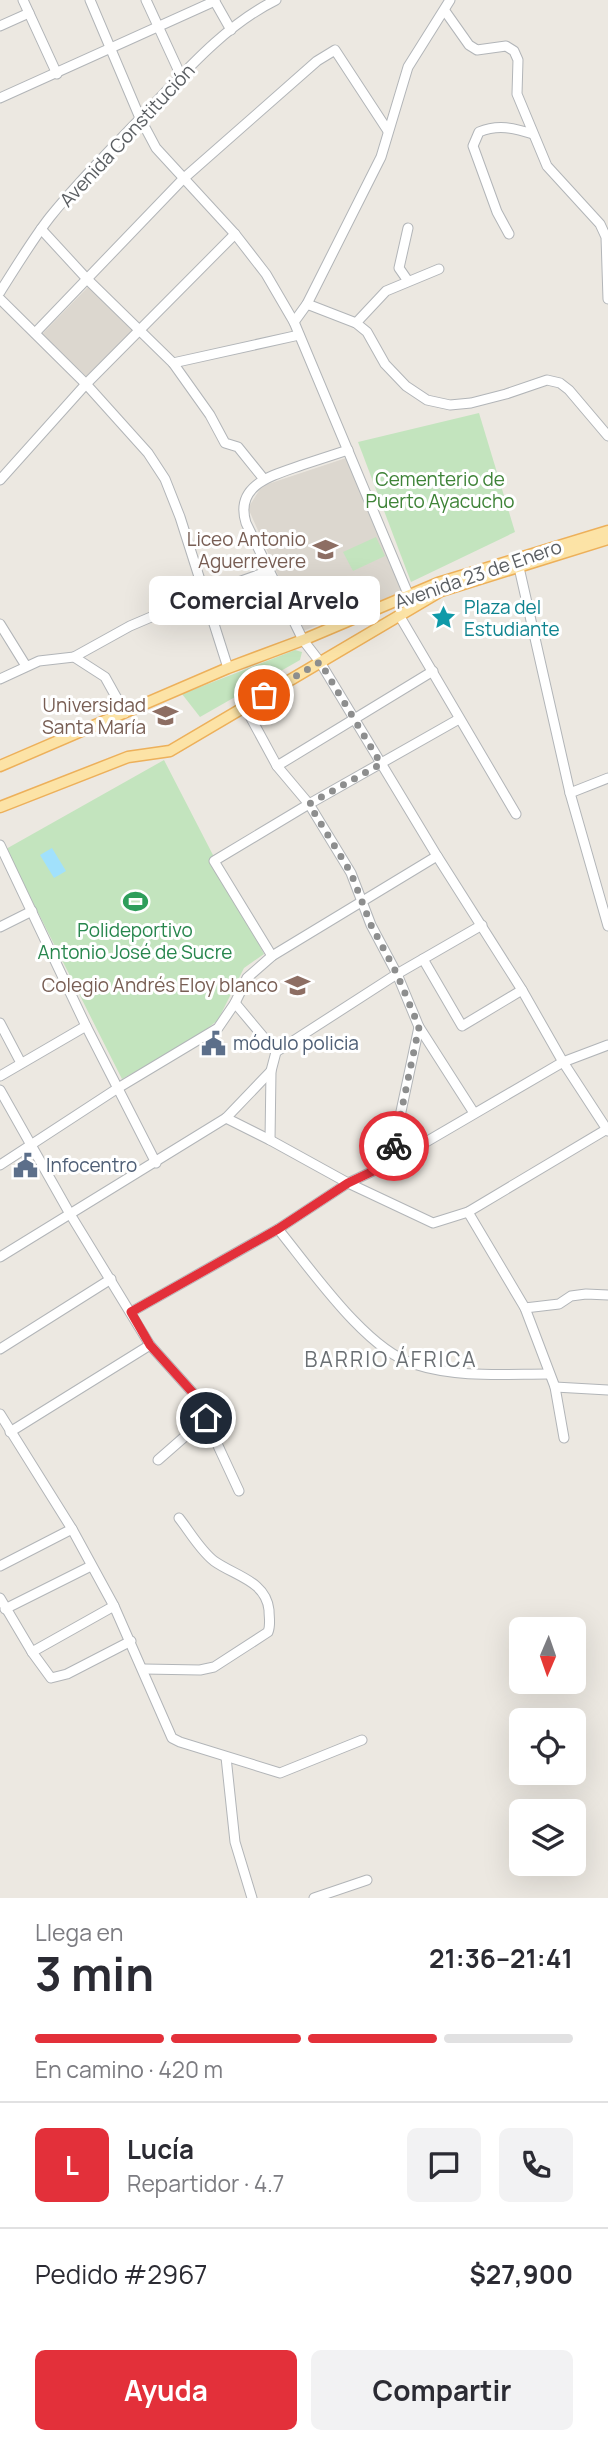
<!DOCTYPE html>
<html lang="es">
<head>
<meta charset="utf-8">
<style>
	body { margin:0; font-family:Manrope,sans-serif; background:#f2f2f3; color:#2b2b33; height:100vh; display:flex; flex-direction:column; font-size:26px; white-space:nowrap }
	* { box-sizing:border-box; margin:0 }
	p { font-size:23px; color:#7c7c81 }
	.icon { flex:none; width:38px; height:38px; fill:none; stroke:currentColor; stroke-width:2; stroke-linecap:round; stroke-linejoin:round }
	.map { position:relative; height:1898px; overflow:hidden }
	.drawer { display:flex; flex-direction:column; background:#fff; flex:1 }
	.drawer>* { flex:none }
	.needle { width:46px; rotate:182deg }
	.controls { position:absolute; left:509px; top:1617px; display:grid; gap:14px }
	.controls a { display:grid; place-items:center; width:77px; height:77px; border-radius:10px; background:#fff; box-shadow:0 7px 28px #0002; font-size:35px }
	.pin { position:absolute; display:grid; place-items:center; width:60px; height:60px; color:#fff; margin:-30px; border:4px solid #fff; border-radius:50%; box-shadow:0 2px 7px #0007 }
	.courier { position:absolute; display:grid; place-items:center; width:70px; height:70px; margin:-35px; border:5px solid #e3303a; border-radius:50%; background:#fff; color:#222; box-shadow:0 2px 9px #0007 }
	.bubble { position:absolute; height:49px; border-radius:10px; background:#fff; box-shadow:0 7px 28px #0002; font-size:23px; font-weight:700; line-height:49px; text-align:center }
	.summary em { font-style:normal; font-weight:700 }
	.summary div { display:flex; flex-direction:column-reverse }
	.summary { display:flex; align-items:center; justify-content:space-between; height:119px; padding:0 35px }
	h1 { font-size:46px; font-weight:700; line-height:52px }
	.bar { display:grid; grid-template-columns:repeat(4,1fr); gap:10px 7px; align-content:center; height:84px; padding:0 35px }
	.bar i { height:9px; border-radius:5px; background:#e1e1e2 }
	.bar .active { background:#e3303a }
	.bar p { grid-column:span 4 }
	.line { display:flex; align-items:center; gap:18px; padding:0 35px; border-top:2px solid #e1e1e2 }
	.line div { flex:1 }
	.round { display:grid; place-items:center; flex:none; width:74px; height:74px; border-radius:10px; background:#f2f2f3 }
	.action { display:flex; gap:14px; margin-top:auto; padding:14px 35px }
	.action a { flex:1; height:80px; border-radius:10px; background:#e3303a; color:#fff; font-size:28px; font-weight:700; line-height:80px; text-align:center }
	.action a+a { background:#f2f2f3; color:#2b2b33 }
	.map>svg:first-child { display:block }
	.education { fill:#dcd7cf }
	.green { fill:#c3e4be }
	.water { fill:#a1e1fc }
	.lines { fill:none; stroke-linecap:round; stroke-linejoin:round }
	.minor-casing { stroke:#b2b5b8; stroke-width:11 }
	.major-casing { stroke:#edb05a; stroke-width:13 }
	.minor { stroke:#fff; stroke-width:9 }
	.major { stroke:#fce3a6; stroke-width:10 }
	.done { stroke:#8d8e8e; stroke-width:7; stroke-dasharray:0 12.6 }
	.route { stroke:#e3303a; stroke-width:9 }
	.labels { text-anchor:middle; stroke-width:6; stroke-linejoin:round; paint-order:stroke }
	.street-label { font-size:19px; fill:#5a5e62; stroke:#fff }
	.park-label { font-size:19px; fill:#3e8337; stroke:#fff }
	.education-label { font-size:19px; fill:#785e54; stroke:#fff; text-anchor:end }
	.culture-label { font-size:19px; fill:#0d838f; stroke:#fff; text-anchor:start }
	.leisure-label { font-size:19px; fill:#27864d; stroke:#fff }
	.service-label { font-size:19px; fill:#4e5e75; stroke:#fff; text-anchor:start }
	.neighbourhood-label { font-size:21px; letter-spacing:2px; fill:#6b7074; stroke:#fff }
</style>
</head>
<body>
<div class="map">
<svg width="608" height="1898" viewBox="0 0 608 1898">
	<rect width="100%" height="100%" fill="#ece8e1"/>
	<g class="education">
		<path d="M88 287 134 331 88 378 42 334Z"/>
		<path d="M346 458 403 592 303 631 248 508 262 486Z"/>
	</g>
	<g class="green">
		<path d="M479 413 515 532 411 582 358 442Z"/>
		<path d="M376 537 385 556 353 571 343 552Z"/>
		<path d="M295 650 302 652 300 660 200 717 182 694Z"/>
		<path d="M164 760 264 954 244 968 218 1020 194 1039 122 1079 6 849Z"/>
	</g>
	<path class="water" d="M52 848 66 871 54 878 40 855Z"/>
	<g class="lines">
		<defs>
			<g id="minor">
				<path d="M23 0 57 74"/>
				<path d="M90 0 140 118 156 148 235 234 266 274 294 322 411 601"/>
				<path d="M146 0 181 76"/>
				<path d="M214 0 231 30"/>
				<path d="M445 11 469 45 477 50 506 46 514 51 518 60 517 94 547 166 600 224 606 237 608 299"/>
				<path d="M0 26 29 13"/>
				<path d="M0 98 215 1"/>
				<path d="M41 229 87 279 173 363 210 415 225 443 238 447 263 478"/>
				<path d="M509 234 497 212 473 146 479 132C498 124 514 128 533 134"/>
				<path d="M408 281 399 268 408 228"/>
				<path d="M0 292C16 267 32 240 50 217 82 177 120 140 155 103 190 66 229 23 276 0"/>
				<path d="M0 299 86 384 148 453 165 479 180 517 228 668"/>
				<path d="M307 304 356 323 367 332 385 364 406 386 427 400 450 405 471 403 506 394 547 380 560 383 569 390 608 436"/>
				<path d="M294 322 307 304 381 157 408 67 450 0"/>
				<path d="M356 323 386 291 439 269"/>
				<path d="M35 333 183 179 317 61 335 50 388 131"/>
				<path d="M173 363 299 335"/>
				<path d="M348 450C333 455 317 460 302 465 274 475 234 484 246 523L303 640 320 662 437 856 522 990 563 1062 608 1131"/>
				<path d="M0 480 86 384 235 234"/>
				<path d="M518 563 570 793 608 926"/>
				<path d="M399 615 516 814"/>
				<path d="M0 624 26 666"/>
				<path d="M74 657 130 626 205 594 269 571"/>
				<path d="M0 679 39 661 74 657 105 677 125 713"/>
				<path d="M245 707 277 766 309 804 351 873 371 925 397 974 419 1027 474 1113"/>
				<path d="M277 766 433 671"/>
				<path d="M570 793 608 778"/>
				<path d="M0 845 86 1026 156 1163"/>
				<path d="M0 927 32 911"/>
				<path d="M272 956 214 861 309 804 459 719"/>
				<path d="M423 959 462 1026 522 990"/>
				<path d="M235 1003 276 1052"/>
				<path d="M0 1023 21 1063"/>
				<path d="M0 1076 86 1026"/>
				<path d="M0 1090 70 1214 150 1345 194 1394 239 1491"/>
				<path d="M226 1118 270 1140 348 1183 433 1223 468 1212 607 1129"/>
				<path d="M270 1140 271 1071 276 1052 397 974 482 925"/>
				<path d="M390 1163 419 1027"/>
				<path d="M0 1165 118 1088 218 1028 235 1003 247 978 272 956 437 856"/>
				<path d="M468 1212 525 1308 555 1387 564 1438"/>
				<path d="M278 1229C310 1268 366 1350 414 1364 457 1378 504 1374 548 1374"/>
				<path d="M0 1257 226 1118 271 1071"/>
				<path d="M525 1308 559 1304 571 1296 586 1294 608 1295"/>
				<path d="M131 1312 278 1229 348 1183 390 1163 563 1062 608 1045"/>
				<path d="M0 1349 111 1279"/>
				<path d="M555 1387 608 1390"/>
				<path d="M0 1414 72 1529 114 1606 172 1738 180 1742 280 1773 362 1740"/>
				<path d="M10 1432 150 1345"/>
				<path d="M158 1460 206 1418"/>
				<path d="M0 1566 72 1529"/>
				<path d="M0 1598 32 1652 51 1678 67 1674 131 1641"/>
				<path d="M5 1609 91 1566"/>
				<path d="M32 1652 114 1606"/>
				<path d="M144 1669 200 1670 214 1667 268 1632C271 1625 269 1618 269 1610 266 1581 235 1576 214 1561 200 1550 190 1532 179 1518"/>
				<path d="M226 1757 235 1842 252 1898"/>
				<path d="M314 1898 367 1880"/>
			</g>
			<g id="major">
				<path d="M0 766 228 668 303 640 438 583 608 531"/>
				<path d="M0 807 128 757 170 751 441 591 608 539"/>
			</g>
		</defs>
		<use href="#minor" class="minor-casing"/>
		<use href="#major" class="major-casing"/>
		<use href="#minor" class="minor"/>
		<use href="#major" class="major"/>
	</g>
	<g class="lines">
		<path class="done" d="M264 695 320 662 381 764 309 804 351 873 371 925 397 974 419 1027 394 1146"/>
		<path class="route" d="M206 1418 194 1394 150 1345 131 1312 278 1229 348 1183 390 1163 394 1146"/>
	</g>
	<defs>
		<symbol id="school-bare" viewBox="-9 -9 18 18"><path d="M0-5L7-2L0 1L-7-2ZM-4 1L0 2.5L4 1V4Q0 6-4 4Z" fill="#8d6e63" stroke="#fff" stroke-width="2.5" paint-order="stroke"/></symbol>
		<symbol id="sight-bare" viewBox="-9 -9 18 18"><path d="M0-6L1.8-2.2L6-1.7L2.9 1.2L3.7 5.4L0 3.3L-3.7 5.4L-2.9 1.2L-6-1.7L-1.8-2.2Z" fill="#0f9aa8" stroke="#fff" stroke-width="2.5" paint-order="stroke"/></symbol>
		<symbol id="university-bare" viewBox="-9 -9 18 18"><path d="M0-5L7-2L0 1L-7-2ZM-4 1L0 2.5L4 1V4Q0 6-4 4Z" fill="#8d6e63" stroke="#fff" stroke-width="2.5" paint-order="stroke"/></symbol>
		<symbol id="stadium-bare" viewBox="-9 -9 18 18"><path d="M0-5a6.5 5 0 1 0 0 10a6.5 5 0 1 0 0-10ZM-3.5-1.8h7v3.6h-7Z" fill="#2e9e5b" stroke="#fff" stroke-width="2.5" paint-order="stroke"/></symbol>
		<symbol id="civic-bare" viewBox="-9 -9 18 18"><path d="M-.6-6.5H3V-4.5H.6V-3L4-1V1h2V6H-6V1h2V-1L-.6-3ZM-1.2 2.5V6h2.4V2.5Z" fill="#5c6f8a" stroke="#fff" stroke-width="2.5" paint-order="stroke"/></symbol>
	</defs>
	<g fill-rule="evenodd">
		<use href="#school-bare" x="308" y="532" width="35" height="35"/>
		<use href="#sight-bare" x="426" y="600" width="35" height="35"/>
		<use href="#university-bare" x="148" y="698" width="35" height="35"/>
		<use href="#stadium-bare" x="118" y="884" width="35" height="35"/>
		<use href="#school-bare" x="280" y="968" width="35" height="35"/>
		<use href="#civic-bare" x="196" y="1026" width="35" height="35"/>
		<use href="#civic-bare" x="8" y="1148" width="35" height="35"/>
	</g>
	<g class="labels">
		<g class="street-label">
			<text transform="translate(127 135) rotate(-47)" y="7">Avenida Constitución</text>
			<text transform="translate(478 574) rotate(-19)" y="7">Avenida 23 de Enero</text>
		</g>
		<g class="park-label">
			<text x="440" y="486">Cementerio de<tspan x="440" dy="22">Puerto Ayacucho</tspan></text>
		</g>
		<g class="education-label">
			<text x="306" y="546">Liceo Antonio<tspan x="306" dy="22">Aguerrevere</tspan></text>
			<text x="146" y="712">Universidad<tspan x="146" dy="22">Santa María</tspan></text>
			<text x="278" y="992">Colegio Andrés Eloy blanco</text>
		</g>
		<g class="culture-label">
			<text x="464" y="614">Plaza del<tspan x="464" dy="22">Estudiante</tspan></text>
		</g>
		<g class="leisure-label">
			<text x="135" y="937">Polideportivo<tspan x="135" dy="22">Antonio José de Sucre</tspan></text>
		</g>
		<g class="service-label">
			<text x="233" y="1050">módulo policia</text>
			<text x="46" y="1172">Infocentro</text>
		</g>
		<g class="neighbourhood-label">
			<text x="391" y="1367">BARRIO ÁFRICA</text>
		</g>
	</g>
</svg>
<div class="controls">
<a><svg class="needle" viewBox="-14 -14 28 28"><path d="M0-13l5 13h-10z" fill="#e53935"/><path d="M0 13l5-13h-10z" fill="#7c7c81"/></svg></a>
<a><svg class="icon" aria-label="locate" viewBox="0 0 24 24"><circle cx="12" cy="12" r="6"/><path d="M12 2v4M12 18v4M2 12h4M18 12h4"/></svg></a>
<a><svg class="icon" aria-label="layers" viewBox="0 0 24 24"><path d="M12 4l9 5-9 5-9-5zM3 14l9 5 9-5"/></svg></a>
</div>
<div class="pin" style="left:264px;top:695px;background:#ea580c"><svg class="icon" aria-label="bag" viewBox="0 0 24 24"><path d="M5 8h14l-1 12H6zM9 8a3 3 0 0 1 6 0"/></svg></div>
<div class="pin" style="left:206px;top:1418px;background:#1f2937"><svg class="icon" aria-label="home" viewBox="0 0 24 24"><path d="M3 11l9-7 9 7M6 9v11h12V9"/></svg></div>
<div class="courier" style="left:394px;top:1146px"><svg class="icon" aria-label="bike" viewBox="0 0 24 24"><circle cx="6" cy="16" r="4"/><circle cx="18" cy="16" r="4"/><path d="M6 16l4-8h5l3 8M10 8l3 8H6M13 5h3"/></svg></div>
<div class="bubble" style="left:149px;top:576px;width:231px">Comercial Arvelo</div>
</div>
<section class="drawer">
<div class="summary"><div><h1>3 min</h1><p>Llega en</p></div><em>21:36–21:41</em></div>
<div class="bar"><i class="active"></i><i class="active"></i><i class="active"></i><i></i><p>En camino · 420 m</p></div>
<div class="line" style="height:126px"><b class="round" style="background:#e3303a;color:#fff">L</b><div><b>Lucía</b><p>Repartidor · 4.7</p></div><a class="round"><svg class="icon" aria-label="chat" viewBox="0 0 24 24"><path d="M4 5h16v11H9l-5 4z"/></svg></a><a class="round"><svg class="icon" aria-label="phone" viewBox="0 0 24 24"><path d="M5 4h4l2 5-3 2q2 4 5 5l2-3 5 2v4C11 20 4 13 5 4z"/></svg></a></div>
<div class="line" style="height:91px"><div>Pedido #2967</div><b>$27,900</b></div>
<div class="action"><a>Ayuda</a><a>Compartir</a></div>
</section>
</body>
</html>
